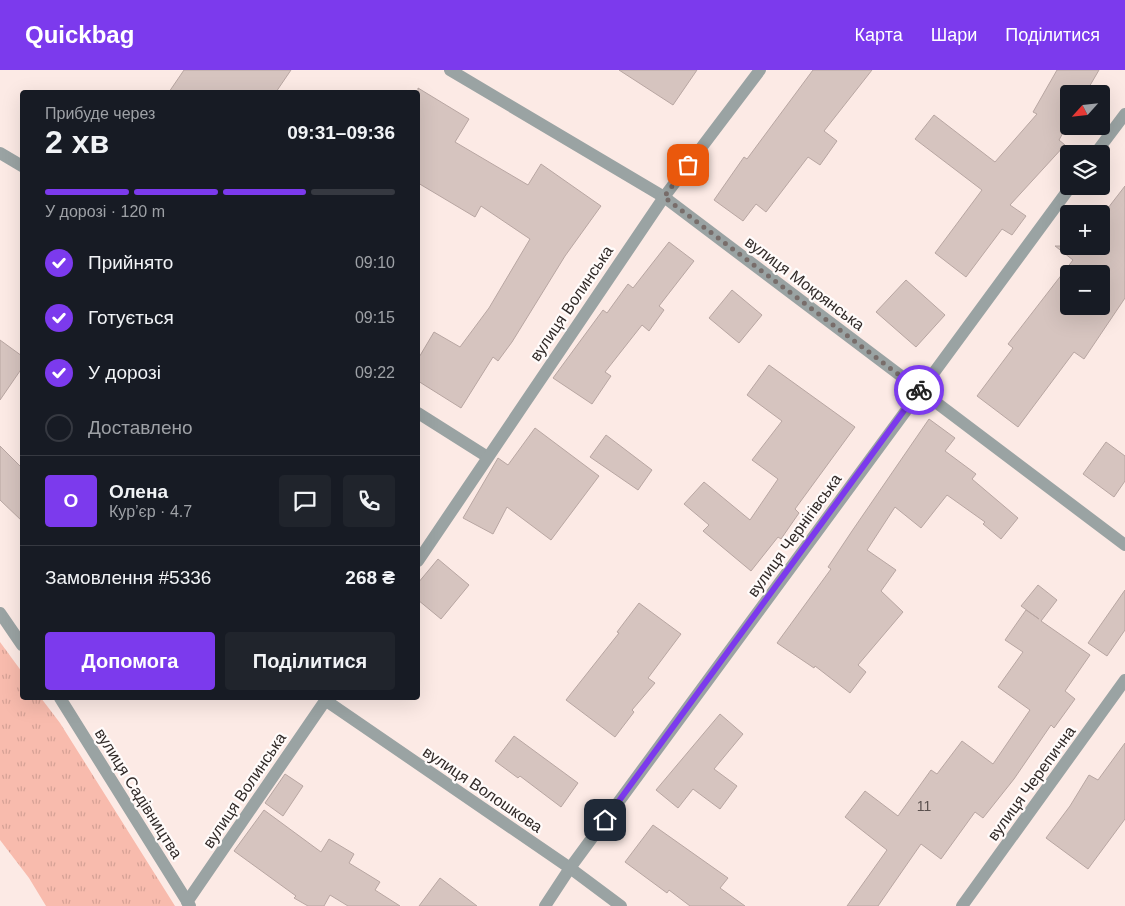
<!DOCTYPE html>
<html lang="uk">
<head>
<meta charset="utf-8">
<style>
	body { margin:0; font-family:Arial,sans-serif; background:#20242c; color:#f1f3f6; height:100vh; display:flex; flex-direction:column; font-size:19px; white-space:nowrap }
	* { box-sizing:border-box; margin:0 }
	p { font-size:16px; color:#9ea1a6 }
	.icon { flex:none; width:28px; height:28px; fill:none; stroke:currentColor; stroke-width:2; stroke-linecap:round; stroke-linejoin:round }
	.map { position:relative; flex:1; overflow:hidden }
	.drawer { position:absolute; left:20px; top:20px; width:400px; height:610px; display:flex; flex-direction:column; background:#171b24; border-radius:5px; box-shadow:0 5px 20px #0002 }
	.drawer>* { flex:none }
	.needle { width:32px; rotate:243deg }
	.fabs { position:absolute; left:1060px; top:15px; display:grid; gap:10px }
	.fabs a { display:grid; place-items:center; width:50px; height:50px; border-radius:5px; background:#171b24; box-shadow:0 5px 20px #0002; font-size:25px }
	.pin { position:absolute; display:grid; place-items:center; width:42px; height:42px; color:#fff; margin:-21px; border-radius:10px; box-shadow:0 2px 8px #0006 }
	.courier { position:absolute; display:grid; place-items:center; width:50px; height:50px; margin:-25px; border:4px solid #7c3aed; border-radius:50%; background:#fff; color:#222; box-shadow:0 1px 6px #0007 }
	.head em { font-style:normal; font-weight:600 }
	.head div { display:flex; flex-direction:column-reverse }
	.head { display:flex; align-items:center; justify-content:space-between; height:85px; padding:0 25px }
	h1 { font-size:32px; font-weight:600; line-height:38px }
	.bar { display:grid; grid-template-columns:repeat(4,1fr); gap:8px 5px; align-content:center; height:60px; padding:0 25px }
	.bar i { height:6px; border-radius:4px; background:#363941 }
	.bar .current { background:#7c3aed }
	.bar p { grid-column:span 4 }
	.line { display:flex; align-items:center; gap:12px; padding:0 25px; border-top:1px solid #363941 }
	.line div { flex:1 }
	.round { display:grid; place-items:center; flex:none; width:52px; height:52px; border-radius:5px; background:#20242c }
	ol { padding:0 25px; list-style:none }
	li { display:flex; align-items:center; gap:15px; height:55px }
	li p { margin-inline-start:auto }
	li .icon { padding:5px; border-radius:50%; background:#7c3aed; color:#fff; stroke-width:4 }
	li:last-child { color:#9ea1a6 }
	li i { width:28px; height:28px; border:2px solid #363941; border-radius:50% }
	.action { display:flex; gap:10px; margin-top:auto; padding:10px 25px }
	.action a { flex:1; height:58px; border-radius:5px; background:#7c3aed; color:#fff; font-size:20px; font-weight:600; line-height:58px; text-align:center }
	.action a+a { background:#20242c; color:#f1f3f6 }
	header { display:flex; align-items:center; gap:30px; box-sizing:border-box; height:70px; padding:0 25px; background:#7c3aed; color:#fff }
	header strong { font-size:24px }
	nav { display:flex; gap:28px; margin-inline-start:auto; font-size:18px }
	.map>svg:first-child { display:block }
	.grass { fill:url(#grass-tufts) }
	.building { fill:#d6c4bf; stroke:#b8a6a2; fill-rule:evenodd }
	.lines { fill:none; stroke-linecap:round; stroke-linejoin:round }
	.minor { stroke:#9aa3a3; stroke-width:12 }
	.tertiary { stroke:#9aa3a3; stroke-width:12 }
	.done { stroke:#786d6a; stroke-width:5; stroke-dasharray:0 9 }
	.route { stroke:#7c3aed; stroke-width:6 }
	.labels { text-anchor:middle; stroke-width:4.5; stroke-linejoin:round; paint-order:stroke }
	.number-label { font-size:14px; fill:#5a504e }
	.street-label { font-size:16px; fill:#312a28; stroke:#fffbfa }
</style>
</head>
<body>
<header>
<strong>Quickbag</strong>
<nav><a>Карта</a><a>Шари</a><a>Поділитися</a></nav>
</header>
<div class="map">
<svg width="1125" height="836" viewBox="0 0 1125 836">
	<defs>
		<pattern id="grass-tufts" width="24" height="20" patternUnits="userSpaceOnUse" patternTransform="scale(1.25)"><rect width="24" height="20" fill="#f8bbad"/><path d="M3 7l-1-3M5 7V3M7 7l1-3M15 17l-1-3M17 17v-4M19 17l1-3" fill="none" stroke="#d5a195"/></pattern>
	</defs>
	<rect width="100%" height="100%" fill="#fceae5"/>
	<path class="grass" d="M0 572 22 602V628H41L60 653 175 836H46L29 808 0 770Z"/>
	<g class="building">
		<path d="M184 0H291L276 22H169Z"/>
		<path d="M619 0H697L673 35Z"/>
		<path d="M813 0H872L824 61 837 71 820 95 808 87 766 142 756 134 743 151 714 130 744 87 747 89Z"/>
		<path d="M1057 0H1099L1085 24H1069V52L1059 70 1065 75 1010 135 1026 146 1012 165 1002 159 966 207 935 183 982 120 915 69 934 45 995 92 1037 44 1033 42Z"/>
		<path d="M418 18 469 49 455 72 528 115 541 94 601 136 565 186 512 272 498 291 493 287 461 338 418 311V289L434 262 460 277 489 238 530 169 481 136 475 147 418 113Z"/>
		<path d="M1125 116V228L1084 289 1074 282 1018 357 977 326 1013 278 1008 274 1073 190 1055 176H1101V147ZM1069 204H1101V236H1069Z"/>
		<path d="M669 172 694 191 659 236 664 240 649 261 642 255 605 302 611 306 592 334 553 308 603 240 607 243 628 214 633 218Z"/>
		<path d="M906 210 945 245 916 277 876 242Z"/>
		<path d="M732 220 762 245 739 273 709 248Z"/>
		<path d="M0 270 22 286V298L0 330Z"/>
		<path d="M769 295 855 357 795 439 799 443 781 469 778 467 751 501 703 461 709 455 684 434 704 412 750 450 778 409 752 390 782 351 747 325Z"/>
		<path d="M929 349 955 368 945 381 976 404 972 409 1018 448 1001 469 983 454 985 452 947 425 921 458 895 437 867 480 896 500 881 521 903 542 858 595 866 602 850 623 815 596 814 598 777 573 831 499 828 497 852 461Z"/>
		<path d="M535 358 599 406 551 470 507 437 493 464 463 448 498 388 508 395Z"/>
		<path d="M606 365 652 400 638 420 590 387Z"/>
		<path d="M1106 372 1125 386V411L1114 427 1083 404Z"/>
		<path d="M0 376 22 398V451L0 430Z"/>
		<path d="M438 489 469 515 441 549 418 530V513Z"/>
		<path d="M1038 515 1057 530 1041 551 1090 585 1065 621 1075 629 1054 658 1051 655 1014 709 983 748 975 742 941 789 921 774 878 836H847L887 780 845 747 865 721 898 746 931 700 937 704 962 671 993 694 1030 640 998 617 1023 582 1005 570 1026 540 1039 549 1021 536Z"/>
		<path d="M1125 520V560L1107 586 1088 573Z"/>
		<path d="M639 533 681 564 648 608 655 613 632 640 634 642 615 667 566 630 619 563 617 562Z"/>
		<path d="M720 644 743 664 714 699 737 716 720 739 693 719 678 738 656 720Z"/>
		<path d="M514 666 578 713 561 737 520 706 518 708 495 691Z"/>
		<path d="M1125 673V749L1088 799 1046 768 1070 736 1089 705 1098 710Z"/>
		<path d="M285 704 303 716 283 746 265 733Z"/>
		<path d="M264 740 321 782 329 769 354 784 349 793 380 812 375 820 400 836H348L330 825 324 836H308L294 828 296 826 234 781Z"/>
		<path d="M653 755 728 808 720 818 745 836H690L669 820 667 823 625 792Z"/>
		<path d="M440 808 477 836H419Z"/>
	</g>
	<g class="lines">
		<g class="minor">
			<path d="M450 0 664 127 1125 475"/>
			<path d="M0 83 22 96"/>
			<path d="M1095 84 1125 44"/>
			<path d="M418 343 486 386"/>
			<path d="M418 491 664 127 760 0"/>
			<path d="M325 630 570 798 621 836"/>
			<path d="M187 832 327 628"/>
			<path d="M545 836 570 798 1071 116"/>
			<path d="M962 836 1125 610"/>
		</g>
		<g class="tertiary">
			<path d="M0 543 22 575"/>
			<path d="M60 628 190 836"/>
		</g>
	</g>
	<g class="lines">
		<path class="done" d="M688 95 664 127 919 320"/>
		<path class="route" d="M605 750 919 320"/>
	</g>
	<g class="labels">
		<g class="number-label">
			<text x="924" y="741">11</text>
		</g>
		<g class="street-label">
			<text transform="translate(805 213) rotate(37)" y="6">вулиця Мокрянська</text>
			<text transform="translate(571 233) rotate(-56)" y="6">вулиця Волинська</text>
			<text transform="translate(794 465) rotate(-54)" y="6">вулиця Чернігівська</text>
			<text transform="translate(1031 713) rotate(-54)" y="6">вулиця Черепична</text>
			<text transform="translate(483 719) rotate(34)" y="6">вулиця Волошкова</text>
			<text transform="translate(244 720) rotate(-56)" y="6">вулиця Волинська</text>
			<text transform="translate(139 723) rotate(58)" y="6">вулиця Садівництва</text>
		</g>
	</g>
</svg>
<div class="fabs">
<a><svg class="needle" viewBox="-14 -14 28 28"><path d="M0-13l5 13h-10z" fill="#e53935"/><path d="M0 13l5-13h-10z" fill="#9ea1a6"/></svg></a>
<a><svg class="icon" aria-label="layers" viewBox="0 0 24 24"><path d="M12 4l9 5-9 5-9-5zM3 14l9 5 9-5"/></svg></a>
<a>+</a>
<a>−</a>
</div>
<div class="pin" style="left:688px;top:95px;background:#ea580c"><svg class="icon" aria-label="bag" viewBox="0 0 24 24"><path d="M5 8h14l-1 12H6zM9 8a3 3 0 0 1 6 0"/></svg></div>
<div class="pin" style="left:605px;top:750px;background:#1f2937"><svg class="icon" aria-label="home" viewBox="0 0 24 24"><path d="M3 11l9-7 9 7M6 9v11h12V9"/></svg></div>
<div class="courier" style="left:919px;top:320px"><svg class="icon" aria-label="bike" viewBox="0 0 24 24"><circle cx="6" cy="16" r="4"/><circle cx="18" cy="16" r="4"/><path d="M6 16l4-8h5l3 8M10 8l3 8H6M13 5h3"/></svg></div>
<section class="drawer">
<div class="head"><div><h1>2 хв</h1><p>Прибуде через</p></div><em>09:31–09:36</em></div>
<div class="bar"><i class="current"></i><i class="current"></i><i class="current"></i><i></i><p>У дорозі · 120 m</p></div>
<ol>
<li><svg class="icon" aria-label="check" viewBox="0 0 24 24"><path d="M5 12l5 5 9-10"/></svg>Прийнято<p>09:10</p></li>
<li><svg class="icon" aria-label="check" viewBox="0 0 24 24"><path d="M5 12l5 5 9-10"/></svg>Готується<p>09:15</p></li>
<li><svg class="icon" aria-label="check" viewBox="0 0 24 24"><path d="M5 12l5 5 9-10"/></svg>У дорозі<p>09:22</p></li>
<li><i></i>Доставлено</li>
</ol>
<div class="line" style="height:90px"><b class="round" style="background:#7c3aed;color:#fff">О</b><div><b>Олена</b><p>Кур’єр · 4.7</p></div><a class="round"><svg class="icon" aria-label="chat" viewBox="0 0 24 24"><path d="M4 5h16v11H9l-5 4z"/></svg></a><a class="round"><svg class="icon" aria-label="phone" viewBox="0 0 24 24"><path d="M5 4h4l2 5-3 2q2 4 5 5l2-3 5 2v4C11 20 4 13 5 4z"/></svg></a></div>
<div class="line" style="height:65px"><div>Замовлення #5336</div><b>268 ₴</b></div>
<div class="action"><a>Допомога</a><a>Поділитися</a></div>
</section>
</div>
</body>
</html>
